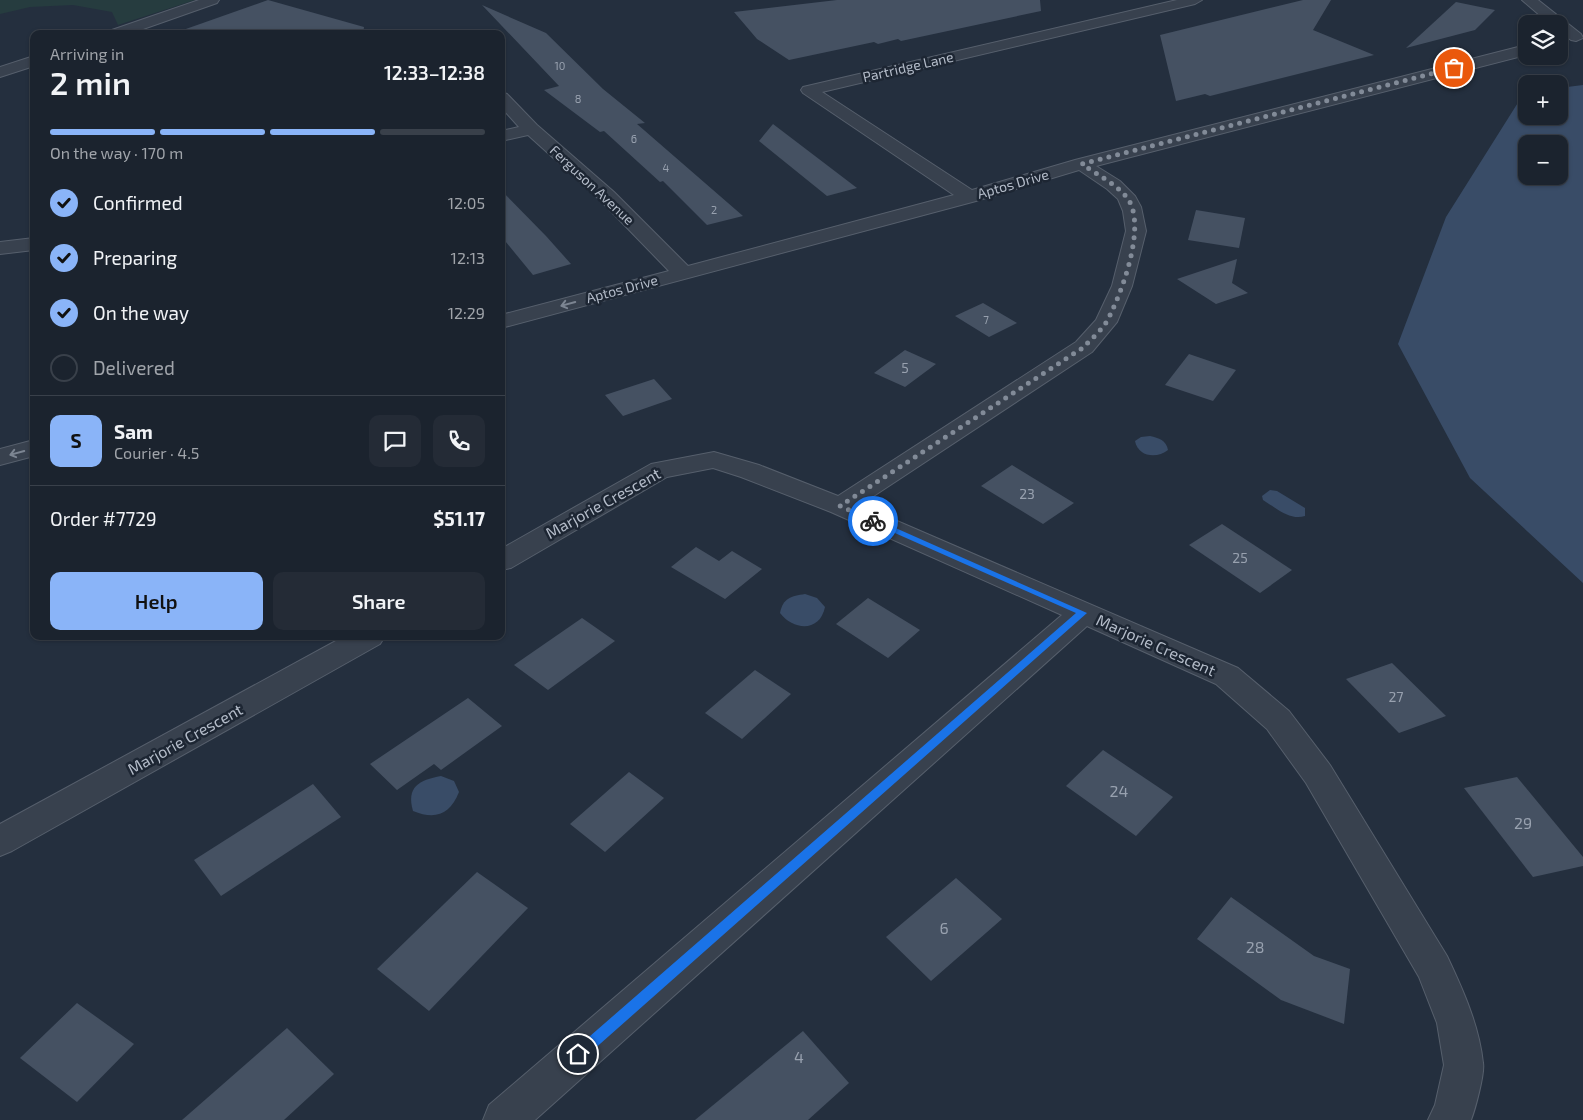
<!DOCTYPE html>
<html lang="en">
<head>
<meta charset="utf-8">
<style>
	body { margin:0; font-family:"Exo 2",sans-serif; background:#242b36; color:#f1f3f6; height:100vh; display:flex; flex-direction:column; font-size:19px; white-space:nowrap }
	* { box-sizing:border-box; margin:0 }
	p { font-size:16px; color:#a0a4aa }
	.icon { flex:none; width:28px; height:28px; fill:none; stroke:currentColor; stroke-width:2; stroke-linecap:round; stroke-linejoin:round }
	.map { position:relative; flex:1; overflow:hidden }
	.details { position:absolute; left:30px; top:30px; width:475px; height:610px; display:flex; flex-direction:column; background:#1b232e; border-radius:10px; box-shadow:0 1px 4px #0004,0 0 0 1px #39404a }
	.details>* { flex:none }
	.controls { position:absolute; left:1518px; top:15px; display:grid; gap:10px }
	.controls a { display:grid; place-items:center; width:50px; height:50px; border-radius:10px; background:#1b232e; box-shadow:0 1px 4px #0004,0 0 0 1px #39404a; font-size:25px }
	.pin { position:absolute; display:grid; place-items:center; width:42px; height:42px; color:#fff; margin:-21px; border:2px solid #fff; border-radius:50%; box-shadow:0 1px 5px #0007 }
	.courier { position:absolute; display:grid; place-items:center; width:50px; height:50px; margin:-25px; border:4px solid #1a73e8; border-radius:50%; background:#fff; color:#222; box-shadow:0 1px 6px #0007 }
	.head em { font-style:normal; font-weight:600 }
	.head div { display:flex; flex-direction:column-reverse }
	.head { display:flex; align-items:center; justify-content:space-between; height:85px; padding:0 20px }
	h1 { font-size:32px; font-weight:600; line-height:38px }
	.bar { display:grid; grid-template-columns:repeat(4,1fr); gap:8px 5px; align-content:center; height:60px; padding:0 20px }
	.bar i { height:6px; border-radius:4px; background:#39404a }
	.bar .current { background:#8ab4f8 }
	.bar p { grid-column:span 4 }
	.line { display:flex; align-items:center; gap:12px; padding:0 20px; border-top:1px solid #39404a }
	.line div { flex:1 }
	.round { display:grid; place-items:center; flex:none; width:52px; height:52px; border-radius:10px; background:#242b36 }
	ol { padding:0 20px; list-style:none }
	li { display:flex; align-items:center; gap:15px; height:55px }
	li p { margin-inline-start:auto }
	li .icon { padding:5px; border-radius:50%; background:#8ab4f8; color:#111; stroke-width:4 }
	li:last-child { color:#a0a4aa }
	li i { width:28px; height:28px; border:2px solid #39404a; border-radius:50% }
	.cta { display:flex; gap:10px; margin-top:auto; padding:10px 20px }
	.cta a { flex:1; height:58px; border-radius:10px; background:#8ab4f8; color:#111; font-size:20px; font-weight:600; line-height:58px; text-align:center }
	.cta a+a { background:#242b36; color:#f1f3f6 }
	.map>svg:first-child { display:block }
	.green { fill:#263c3f }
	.water { fill:#394c67; fill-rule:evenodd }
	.building { fill:#455162 }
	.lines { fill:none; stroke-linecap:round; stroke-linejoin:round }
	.minor-casing { stroke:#565f6c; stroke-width:2 }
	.minor { fill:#38414e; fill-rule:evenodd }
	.oneway { stroke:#7c8592 }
	.route { fill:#1a73e8 }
	.done { stroke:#828b98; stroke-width:5; stroke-dasharray:0 9 }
	.labels { text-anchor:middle; stroke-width:5; stroke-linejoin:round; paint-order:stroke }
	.far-number-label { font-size:11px; fill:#98a1af }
	.far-street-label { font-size:14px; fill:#b4bcc9; stroke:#1d2633 }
	.number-label { font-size:14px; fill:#98a1af }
	.street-label { font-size:16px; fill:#b4bcc9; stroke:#1d2633 }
	.near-number-label { font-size:16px; fill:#98a1af }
</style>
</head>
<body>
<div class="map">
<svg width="1583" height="1120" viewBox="0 0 1583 1120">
	<rect width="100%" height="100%" fill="#242f3e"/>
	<path class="green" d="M0 0H195L118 25 112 12 73 5 30 7 0 14Z"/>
	<g class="water">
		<path d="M1583 85V583L1470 478 1398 344 1446 217 1519 101 1526 98V116H1559V88ZM1526 144H1559V176H1526Z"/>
		<path d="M1150 436C1159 438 1166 440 1168 450 1157 459 1138 457 1135 441L1141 437Z"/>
		<path d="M1270 490 1277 491 1305 508V516C1290 521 1276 508 1263 500L1262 496Z"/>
		<path d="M805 594 817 598 825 607C820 632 794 631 780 613 783 598 791 596 805 594Z"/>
		<path d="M441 776 454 781 459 792C450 815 435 820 413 811 406 787 419 780 441 776Z"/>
	</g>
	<g class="building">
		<path d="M268 0 364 27 363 34H184L183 30Z"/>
		<path d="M837 0H1040L1041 11 901 41 898 39 878 44 874 42 789 60 757 39 734 12Z"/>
		<path d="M1303 0H1331L1313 30 1374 55 1210 96 1205 94 1176 101 1160 35Z"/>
		<path d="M1456 2 1495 10 1475 30 1406 48Z"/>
		<path d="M482 5 546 33 603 89 645 123 637 124 743 216 707 225 663 181 660 182 604 131 600 132 544 90 559 86Z"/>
		<path d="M773 124 857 188 827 196 759 141Z"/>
		<path d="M501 190 546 236 571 264 533 275 501 236Z"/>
		<path d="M1196 210 1245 218 1239 248 1188 240Z"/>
		<path d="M1237 259 1232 283 1248 293 1216 304 1177 279Z"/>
		<path d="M983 303 1017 323 989 337 955 316Z"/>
		<path d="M905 350 936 364 905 387 874 373Z"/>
		<path d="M1189 354 1236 370 1213 401 1165 385Z"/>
		<path d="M654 379 672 399 623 416 605 395Z"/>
		<path d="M1012 465 1074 503 1043 524 981 486Z"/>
		<path d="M1222 524 1292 570 1260 593 1189 545Z"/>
		<path d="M696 547 719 561 732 551 762 569 725 599 671 567Z"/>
		<path d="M868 598 920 630 888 658 836 624Z"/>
		<path d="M582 618 615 641 548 690 514 665Z"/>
		<path d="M1392 663 1446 716 1399 733 1346 679Z"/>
		<path d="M755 670 791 694 742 739 705 713Z"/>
		<path d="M468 698 502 726 441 770 434 764 397 790 370 764Z"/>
		<path d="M1103 750 1173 797 1136 836 1066 786Z"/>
		<path d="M629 772 664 798 605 852 570 824Z"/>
		<path d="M1517 777 1583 857V866L1533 877 1464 788Z"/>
		<path d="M313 784 341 817 221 896 194 860Z"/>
		<path d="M477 872 528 908 429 1011 377 969Z"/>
		<path d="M956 878 1002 919 931 981 886 937Z"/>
		<path d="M1231 897 1314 956 1350 969 1344 1024 1281 1000 1197 939Z"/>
		<path d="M77 1003 134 1044 77 1102 20 1058Z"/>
		<path d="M287 1028 334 1074 284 1120H182Z"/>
		<path d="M803 1031 849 1083 808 1120H695Z"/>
	</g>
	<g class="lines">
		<defs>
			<g id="minor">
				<path d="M199 0H219L217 3 129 34H107L109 31Z"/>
				<path d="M1177 0H1202L1195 4 822 92 972 190 1075 160 1526 45V55L1096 166 1120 181 1135 196 1141 207 1146 231 1132 286 1117 322 1092 352 860 505 1238 668 1289 711 1330 765 1447 956C1463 990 1479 1025 1483 1063 1485 1073 1475 1110 1471 1120H1428L1435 1105 1444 1065 1437 1023 1419 977 1306 783 1267 729 1216 684 1087 626 535 1120H483L489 1105 1062 615 831 512 741 477 713 468 667 477 511 568 501 570V549L651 464 714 452 759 465 838 496 1076 342 1096 320 1112 286 1126 231 1123 211 1118 199 1107 189 1079 170 976 201 501 328V315L669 271 600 200 528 135 501 141V131L519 127 501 107V92L507 94 537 125 614 192 688 266 954 195 803 93 801 90 803 87Z"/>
				<path d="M1522 0H1538L1581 34 1583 38 1576 41 1571 40 1559 31V24H1550Z"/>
				<path d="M34 56V66L0 77V67Z"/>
				<path d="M34 238V250L0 254V242Z"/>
				<path d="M34 440V456L0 465V449Z"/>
				<path d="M345 636H385L380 644 12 851 0 856V824Z"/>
			</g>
		</defs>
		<use href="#minor" class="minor-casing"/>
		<use href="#minor" class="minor"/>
	</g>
	<defs><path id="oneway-shaft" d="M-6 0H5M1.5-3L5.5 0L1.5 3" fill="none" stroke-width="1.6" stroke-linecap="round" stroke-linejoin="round" transform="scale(1.25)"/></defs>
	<g class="oneway">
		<use href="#oneway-shaft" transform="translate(568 304) rotate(165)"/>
		<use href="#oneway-shaft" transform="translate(17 453) rotate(165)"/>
	</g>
	<path class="route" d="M873 518 1087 613 583 1059 578 1060 574 1059 573 1054 574 1050 1076 613 870 522V519Z"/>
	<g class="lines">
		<path class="done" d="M873 521 840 506 1084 347C1091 339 1101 331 1107 321 1121 295 1147 227 1128 199 1118 185 1096 174 1082 164L1454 68"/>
	</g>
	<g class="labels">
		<g class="far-number-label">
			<text x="560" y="70">10</text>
			<text x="578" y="103">8</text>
			<text x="634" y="143">6</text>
			<text x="666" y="172">4</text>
			<text x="714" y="214">2</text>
			<text x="986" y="324">7</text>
		</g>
		<g class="far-street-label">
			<text transform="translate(908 67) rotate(-13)" y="5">Partridge Lane</text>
			<text transform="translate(1013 184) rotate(-16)" y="5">Aptos Drive</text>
			<text transform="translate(592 185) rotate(43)" y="5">Ferguson Avenue</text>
			<text transform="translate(622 289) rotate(-15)" y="5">Aptos Drive</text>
		</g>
		<g class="number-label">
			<text x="905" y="373">5</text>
			<text x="1027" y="499">23</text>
			<text x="1240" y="563">25</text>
			<text x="1396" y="702">27</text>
		</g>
		<g class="street-label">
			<text transform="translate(603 503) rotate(-29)" y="6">Marjorie Crescent</text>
			<text transform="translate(1156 645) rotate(24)" y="6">Marjorie Crescent</text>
			<text transform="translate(185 739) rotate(-29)" y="6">Marjorie Crescent</text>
		</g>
		<g class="near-number-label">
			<text x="1119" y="797">24</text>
			<text x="1523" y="829">29</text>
			<text x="944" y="934">6</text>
			<text x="1255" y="953">28</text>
			<text x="799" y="1063">4</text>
		</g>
	</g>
</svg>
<div class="controls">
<a><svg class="icon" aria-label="layers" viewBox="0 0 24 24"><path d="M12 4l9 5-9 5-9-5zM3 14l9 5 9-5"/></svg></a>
<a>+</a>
<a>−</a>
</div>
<div class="pin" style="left:1454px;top:68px;background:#ea580c"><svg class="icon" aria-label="bag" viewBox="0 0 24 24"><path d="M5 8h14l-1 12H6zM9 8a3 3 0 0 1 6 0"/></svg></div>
<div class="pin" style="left:578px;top:1054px;background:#1f2937"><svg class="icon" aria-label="home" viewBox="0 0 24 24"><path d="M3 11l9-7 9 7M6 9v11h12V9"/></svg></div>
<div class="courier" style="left:873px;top:521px"><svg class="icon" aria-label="bike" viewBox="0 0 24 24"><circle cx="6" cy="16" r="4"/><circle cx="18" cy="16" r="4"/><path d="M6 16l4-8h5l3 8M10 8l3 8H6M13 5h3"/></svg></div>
<section class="details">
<div class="head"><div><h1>2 min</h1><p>Arriving in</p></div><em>12:33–12:38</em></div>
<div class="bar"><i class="current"></i><i class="current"></i><i class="current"></i><i></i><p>On the way · 170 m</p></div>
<ol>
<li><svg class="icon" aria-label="check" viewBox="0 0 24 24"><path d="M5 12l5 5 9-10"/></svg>Confirmed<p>12:05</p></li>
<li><svg class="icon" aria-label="check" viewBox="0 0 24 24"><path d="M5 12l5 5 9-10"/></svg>Preparing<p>12:13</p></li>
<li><svg class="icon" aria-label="check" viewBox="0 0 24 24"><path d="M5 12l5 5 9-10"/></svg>On the way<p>12:29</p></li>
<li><i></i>Delivered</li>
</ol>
<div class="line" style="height:90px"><b class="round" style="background:#8ab4f8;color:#111">S</b><div><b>Sam</b><p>Courier · 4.5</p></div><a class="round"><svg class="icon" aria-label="chat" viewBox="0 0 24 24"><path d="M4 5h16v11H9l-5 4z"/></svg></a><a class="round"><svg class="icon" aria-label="phone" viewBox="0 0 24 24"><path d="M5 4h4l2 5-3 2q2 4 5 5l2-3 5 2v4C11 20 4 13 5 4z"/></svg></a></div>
<div class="line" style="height:65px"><div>Order #7729</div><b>$51.17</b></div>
<div class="cta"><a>Help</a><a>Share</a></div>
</section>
</div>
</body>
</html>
